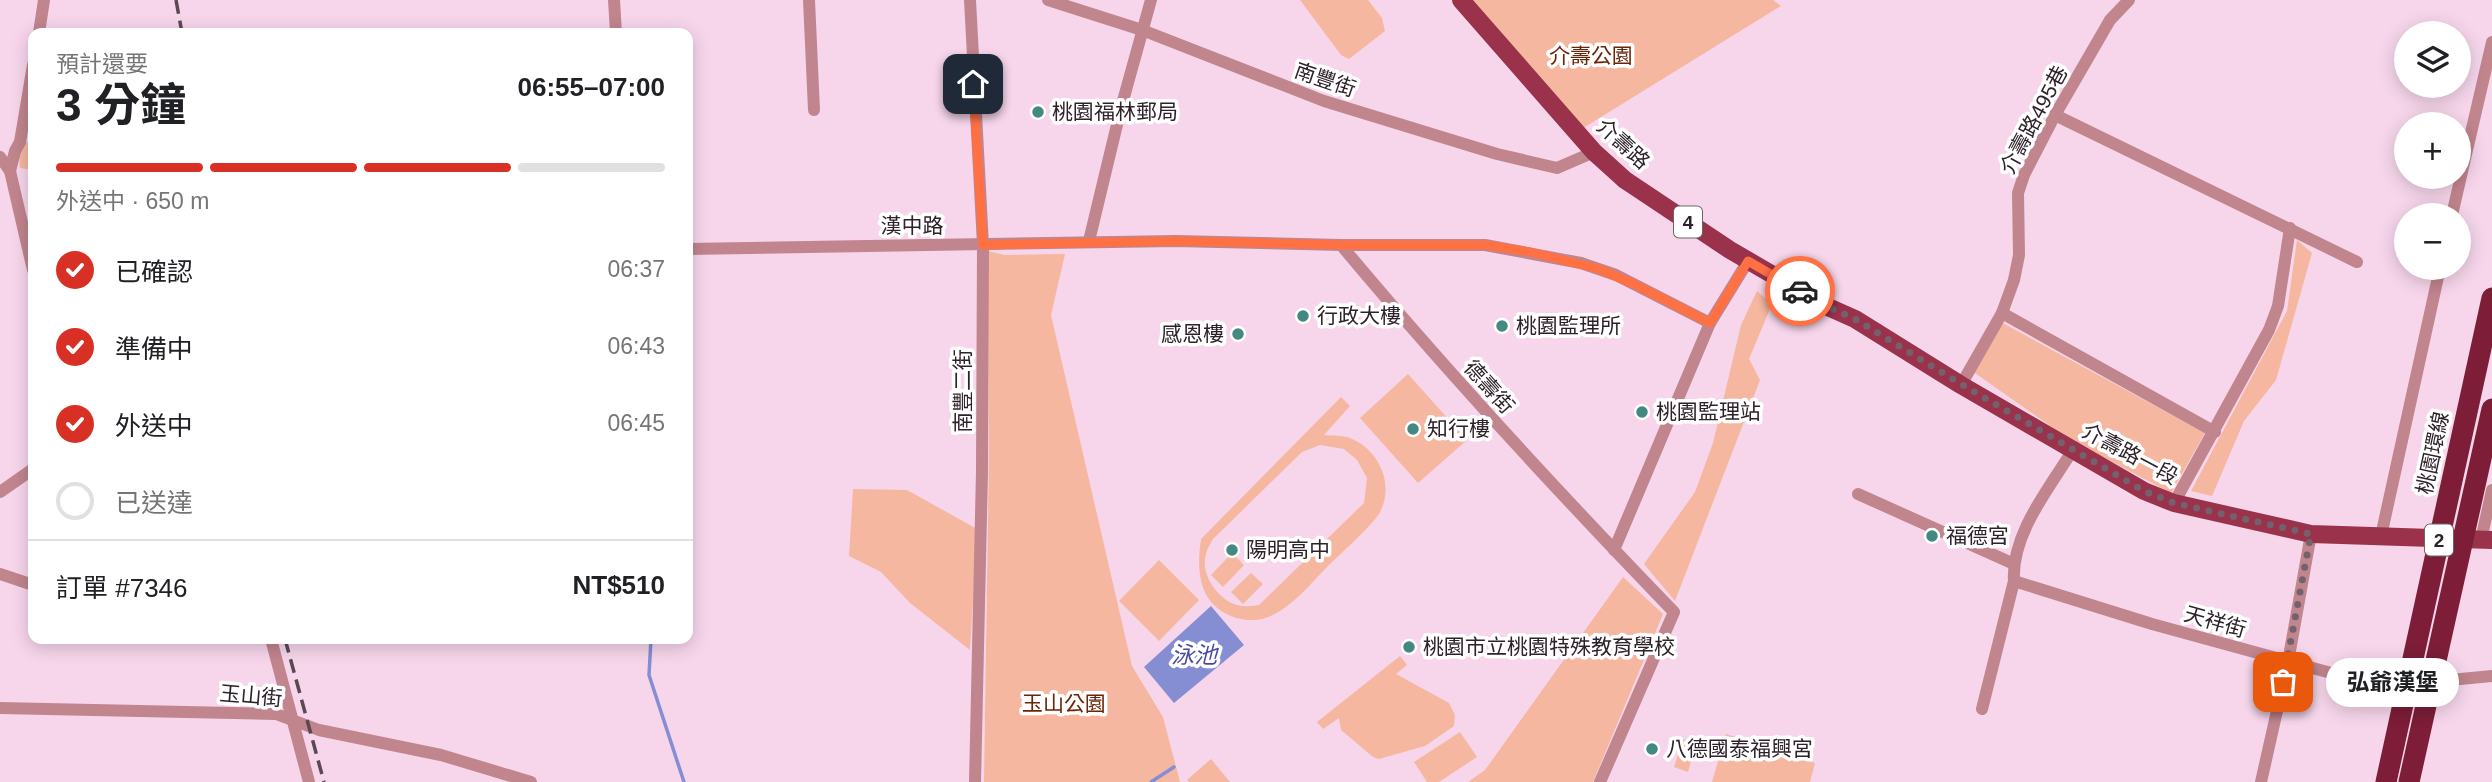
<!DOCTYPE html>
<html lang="zh-TW">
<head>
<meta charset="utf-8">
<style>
	body { margin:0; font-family:Arial,"Noto Sans TC",sans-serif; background:#f6f6f6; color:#202124; height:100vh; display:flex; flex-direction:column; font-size:26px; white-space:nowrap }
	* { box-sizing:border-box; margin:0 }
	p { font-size:23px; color:#757577 }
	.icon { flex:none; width:38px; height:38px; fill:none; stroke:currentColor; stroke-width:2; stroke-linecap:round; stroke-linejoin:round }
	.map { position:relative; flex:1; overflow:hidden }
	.drawer { position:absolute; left:28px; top:28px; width:665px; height:616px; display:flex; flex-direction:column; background:#fff; border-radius:14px; box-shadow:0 4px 18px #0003 }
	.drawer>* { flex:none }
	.fabs { position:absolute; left:2394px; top:21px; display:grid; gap:14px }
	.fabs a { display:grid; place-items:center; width:77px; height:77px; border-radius:50%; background:#fff; box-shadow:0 4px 18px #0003; font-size:35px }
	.pin { position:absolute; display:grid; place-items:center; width:60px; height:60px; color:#fff; margin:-30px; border-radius:14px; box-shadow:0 4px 10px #0006 }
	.courier { position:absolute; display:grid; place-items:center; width:70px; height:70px; margin:-35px; border:5px solid #ff7043; border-radius:50%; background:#fff; color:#222; box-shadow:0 2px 9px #0007 }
	.bubble { position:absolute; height:49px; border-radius:24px; background:#fff; box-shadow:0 4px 18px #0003; font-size:23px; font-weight:700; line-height:49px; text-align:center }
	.overview em { font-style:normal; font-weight:700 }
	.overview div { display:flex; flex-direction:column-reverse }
	.overview { display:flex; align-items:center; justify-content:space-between; height:119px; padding:0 28px }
	h1 { font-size:46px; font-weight:700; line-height:52px }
	.bar { display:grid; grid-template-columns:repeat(4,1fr); gap:10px 7px; align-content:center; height:84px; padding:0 28px }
	.bar i { height:9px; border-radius:5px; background:#e0e0e0 }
	.bar .on { background:#d93025 }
	.bar p { grid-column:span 4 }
	.line { display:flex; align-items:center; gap:18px; padding:0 28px; border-top:2px solid #e0e0e0 }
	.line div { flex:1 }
	ol { padding:0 28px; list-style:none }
	li { display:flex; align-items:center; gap:21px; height:77px }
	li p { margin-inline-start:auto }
	li .icon { padding:7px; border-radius:50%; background:#d93025; color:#fff; stroke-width:4 }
	li:last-child { color:#757577 }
	li i { width:38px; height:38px; border:4px solid #e0e0e0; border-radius:50% }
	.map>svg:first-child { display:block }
	.green { fill:#f5b7a0; fill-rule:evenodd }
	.water { fill:#858dd3 }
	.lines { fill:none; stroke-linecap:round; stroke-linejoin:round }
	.stream { stroke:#858dd3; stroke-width:3.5 }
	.street { stroke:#c1858e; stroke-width:12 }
	.primary { stroke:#99324a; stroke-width:18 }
	.rail { stroke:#594953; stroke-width:3.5; stroke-dasharray:14 7; stroke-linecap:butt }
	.highway-bridge { stroke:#7d1d37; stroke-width:21 }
	.done { stroke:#74616e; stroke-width:7; stroke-dasharray:0 12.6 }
	.route { stroke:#ff7043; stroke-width:9 }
	.poi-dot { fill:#438981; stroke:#fff; stroke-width:2.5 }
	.labels { text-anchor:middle; stroke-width:7; stroke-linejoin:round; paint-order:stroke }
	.shield { fill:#fff; stroke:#6d646a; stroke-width:2 }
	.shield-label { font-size:19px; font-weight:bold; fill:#2e222a }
	.park-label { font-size:21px; fill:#6a2406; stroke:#fff }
	.street-label { font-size:21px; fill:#2e222a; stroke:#fff }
	.poi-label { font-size:21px; fill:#2e222a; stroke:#fff; text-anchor:start }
	.water-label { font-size:23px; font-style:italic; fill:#474a9e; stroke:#fff }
</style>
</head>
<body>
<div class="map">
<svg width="2492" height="782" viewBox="0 0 2492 782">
	<rect width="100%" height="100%" fill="#f7d6eb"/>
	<g class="green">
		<path d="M1300 0H1368L1382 18 1385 31 1349 59 1341 55Z"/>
		<path d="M1467 0H1773L1781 6 1580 130Z"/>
		<path d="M26 142 33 143V170L20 168 19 152Z"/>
		<path d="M2297 240 2312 253 2276 380 2244 421 2212 496 2191 491 2287 311Z"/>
		<path d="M988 251 1005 255 1065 254 1051 315 1132 666 1163 717 1180 782H984L989 452Z"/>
		<path d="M1757 291 1772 304 1749 359 1760 380 1675 601 1644 564 1695 492 1713 443 1741 325Z"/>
		<path d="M1999 321 2205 433 2171 493 2069 439 1972 371Z"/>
		<path d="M1408 374 1467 440 1418 483 1360 418Z"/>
		<path d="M1341 397 1350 406 1324 435C1332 436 1342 435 1350 438 1378 449 1395 483 1380 512 1374 524 1340 554 1328 566 1310 584 1289 612 1262 619 1255 621 1243 620 1236 618 1199 606 1196 573 1201 539ZM1320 445 1344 449 1357 460 1367 478 1364 503 1259 605C1253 606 1244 607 1237 605 1217 599 1200 574 1206 554 1207 549 1211 543 1213 539L1302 452Z"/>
		<path d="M853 489 907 490 977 529 970 650 910 603 881 572 849 556Z"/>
		<path d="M1232 553 1244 565 1223 587 1211 575Z"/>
		<path d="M1159 560 1199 600 1159 641 1119 601Z"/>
		<path d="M1251 573 1263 584 1243 604 1231 592Z"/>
		<path d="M1623 577 1663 614 1593 782H1468L1485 770Z"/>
		<path d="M1400 656 1407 665 1396 674 1449 703 1455 715 1454 726 1425 746 1379 759 1373 757 1341 730 1339 718 1323 729 1317 722Z"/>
		<path d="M1460 732 1477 757 1439 782H1427L1414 762Z"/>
		<path d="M1726 734 1815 763 1810 782H1712Z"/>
		<path d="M1683 739 1696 743 1688 772 1674 767Z"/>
		<path d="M1211 759 1230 782H1189L1187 780Z"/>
	</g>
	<path class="water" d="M1211 606 1244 645 1174 703 1144 667Z"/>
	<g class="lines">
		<g class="stream">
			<path d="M651 639 649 675 684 782"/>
			<path d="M1151 782 1174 767"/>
		</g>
		<g class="street">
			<path d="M614 0 616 33"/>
			<path d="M809 0 814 110"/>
			<path d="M970 0 983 245 982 471 975 782"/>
			<path d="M1048 0 1142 30 1324 101 1497 154 1557 168 1594 152"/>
			<path d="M39 33 44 0"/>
			<path d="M2055 115 2357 262"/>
			<path d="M0 157 10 171 33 270"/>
			<path d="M10 171 15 151 20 142 33 65"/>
			<path d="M2452 215 2492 42"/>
			<path d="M1089 241 1121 108 1151 0"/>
			<path d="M1341 245C1447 372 1559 493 1674 612L1600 782"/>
			<path d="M688 249 1176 241 1341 245H1485L1581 263 1616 275 1710 323"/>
			<path d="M2002 313 2215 432"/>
			<path d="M1961 385 2002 313 2014 280 2019 255 2018 193 2024 175 2055 115 2110 20 2129 0"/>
			<path d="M0 492 33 469"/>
			<path d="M1858 494 2014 564"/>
			<path d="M2174 503 2269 330 2278 306 2290 228"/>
			<path d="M2381 536 2440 268"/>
			<path d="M2481 540 2492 490"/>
			<path d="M1614 550 1710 323 1748 261"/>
			<path d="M0 574 33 585"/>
			<path d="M2014 581 2152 624 2364 682 2388 686 2492 676"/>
			<path d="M271 639 309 782"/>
			<path d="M0 708 276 714 319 730 441 755 531 782"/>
			<path d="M1982 709 2014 581C2011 534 2049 489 2072 451"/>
			<path d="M2261 782 2288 662 2311 534"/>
		</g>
		<path class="primary" d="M1461 0 1594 152 1625 180 1730 250 1828 307 1855 319 1961 385 2144 491 2174 503 2311 534 2492 540"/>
		<g class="rail">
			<path d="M176 0 182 33"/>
			<path d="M285 639 324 782"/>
		</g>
		<g class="highway-bridge">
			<path d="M2386 782 2492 298"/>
			<path d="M2409 782 2492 409"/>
		</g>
	</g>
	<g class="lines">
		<path class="done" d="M1800 291 1828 307 1855 319 1961 384 2144 491 2174 503 2311 534 2283 682"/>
		<path class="route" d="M973 84 983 245 1175 241 1341 245H1485L1530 252 1599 269 1638 286 1710 323 1748 261 1800 291"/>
	</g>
	<g class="poi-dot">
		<circle cx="1038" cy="112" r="7"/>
		<circle cx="1303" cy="316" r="7"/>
		<circle cx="1502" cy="326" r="7"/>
		<circle cx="1238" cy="334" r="7"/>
		<circle cx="1642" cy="412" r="7"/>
		<circle cx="1413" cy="429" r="7"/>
		<circle cx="1932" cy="536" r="7"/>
		<circle cx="1232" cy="550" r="7"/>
		<circle cx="1409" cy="647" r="7"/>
		<circle cx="1652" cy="749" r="7"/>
	</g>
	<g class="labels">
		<g class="shield">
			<rect x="1674" y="206.5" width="28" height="31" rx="5"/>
			<rect x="2425" y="524.5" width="28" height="31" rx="5"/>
		</g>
		<g class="shield-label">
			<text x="1688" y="229">4</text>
			<text x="2439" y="547">2</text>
		</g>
		<g class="park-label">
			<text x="1591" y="63">介壽公園</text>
			<text x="1064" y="711">玉山公園</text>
		</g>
		<g class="street-label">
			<text transform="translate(1325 80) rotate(19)" y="7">南豐街</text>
			<text transform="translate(2034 120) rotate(-62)" y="7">介壽路495巷</text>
			<text transform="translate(1623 144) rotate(42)" y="7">介壽路</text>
			<text x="912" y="233">漢中路</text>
			<text transform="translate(1489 387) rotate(48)" y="7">德壽街</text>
			<text transform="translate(963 391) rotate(-90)" y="7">南豐二街</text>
			<text transform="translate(2433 453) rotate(-78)" y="7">桃園環線</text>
			<text transform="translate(2130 454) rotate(28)" y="7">介壽路一段</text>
			<text transform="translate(2215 622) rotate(16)" y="7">天祥街</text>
			<text transform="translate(251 696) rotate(5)" y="7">玉山街</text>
		</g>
		<g class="poi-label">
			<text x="1052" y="119">桃園福林郵局</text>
			<text x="1317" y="323">行政大樓</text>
			<text x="1516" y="333">桃園監理所</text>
			<text x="1224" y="341" text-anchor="end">感恩樓</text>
			<text x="1656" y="419">桃園監理站</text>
			<text x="1427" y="436">知行樓</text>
			<text x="1946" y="543">福德宮</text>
			<text x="1246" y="557">陽明高中</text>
			<text x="1423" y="654">桃園市立桃園特殊教育學校</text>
			<text x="1666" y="756">八德國泰福興宮</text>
		</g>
		<g class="water-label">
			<text x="1194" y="663">泳池</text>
		</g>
	</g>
</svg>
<div class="fabs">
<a><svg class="icon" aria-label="layers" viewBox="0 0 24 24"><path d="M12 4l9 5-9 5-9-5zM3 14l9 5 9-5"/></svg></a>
<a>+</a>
<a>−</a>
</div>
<div class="pin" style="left:2283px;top:682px;background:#ea580c"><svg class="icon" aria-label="bag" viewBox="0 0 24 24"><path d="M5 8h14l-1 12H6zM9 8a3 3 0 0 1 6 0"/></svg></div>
<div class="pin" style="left:973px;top:84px;background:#1f2937"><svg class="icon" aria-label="home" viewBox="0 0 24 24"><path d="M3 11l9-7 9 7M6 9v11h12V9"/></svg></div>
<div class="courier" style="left:1800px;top:291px"><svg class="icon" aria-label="car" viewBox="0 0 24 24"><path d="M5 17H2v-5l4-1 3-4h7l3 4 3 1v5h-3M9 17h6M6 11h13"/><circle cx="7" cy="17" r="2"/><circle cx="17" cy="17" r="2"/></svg></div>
<div class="bubble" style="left:2326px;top:658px;width:133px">弘爺漢堡</div>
<section class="drawer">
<div class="overview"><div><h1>3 分鐘</h1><p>預計還要</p></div><em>06:55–07:00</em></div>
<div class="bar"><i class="on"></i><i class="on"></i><i class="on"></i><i></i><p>外送中 · 650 m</p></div>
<ol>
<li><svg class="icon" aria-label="check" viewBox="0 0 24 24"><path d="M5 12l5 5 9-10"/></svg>已確認<p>06:37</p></li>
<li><svg class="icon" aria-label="check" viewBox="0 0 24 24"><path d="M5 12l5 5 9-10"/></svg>準備中<p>06:43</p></li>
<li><svg class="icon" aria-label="check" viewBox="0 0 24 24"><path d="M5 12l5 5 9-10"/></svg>外送中<p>06:45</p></li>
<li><i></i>已送達</li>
</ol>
<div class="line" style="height:91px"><div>訂單 #7346</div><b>NT$510</b></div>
</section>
</div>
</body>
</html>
